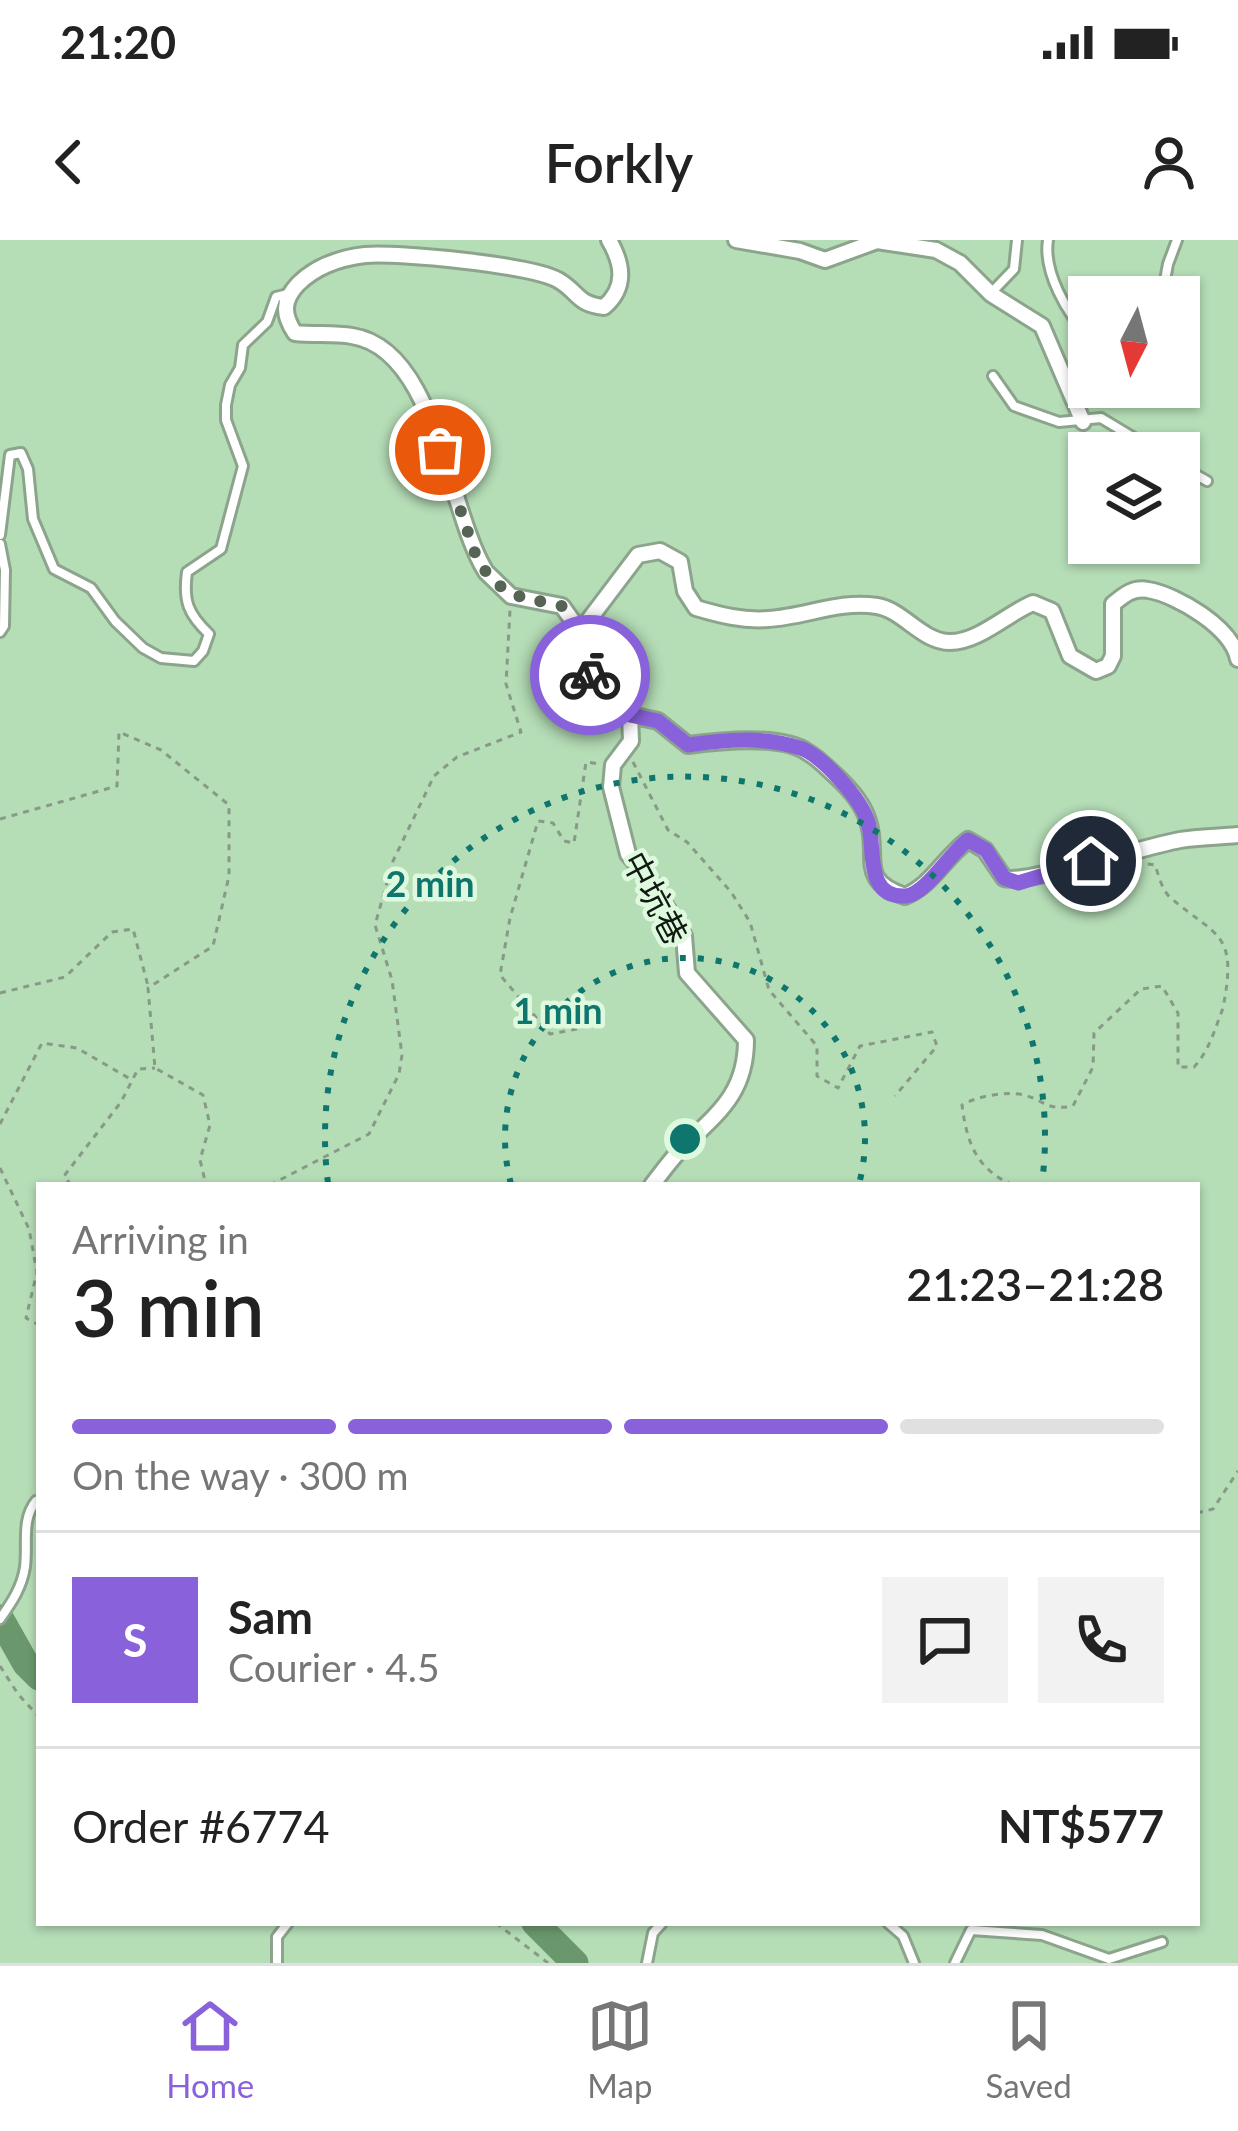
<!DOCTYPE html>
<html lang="en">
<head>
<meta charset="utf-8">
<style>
	body { margin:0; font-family:Lato,"Noto Sans TC",sans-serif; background:#f2f2f2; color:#222; height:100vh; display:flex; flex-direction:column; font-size:45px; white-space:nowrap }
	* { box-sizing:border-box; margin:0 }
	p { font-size:39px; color:#767676 }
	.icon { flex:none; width:66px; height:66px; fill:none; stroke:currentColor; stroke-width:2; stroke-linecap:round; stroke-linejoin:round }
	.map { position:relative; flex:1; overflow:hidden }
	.side { position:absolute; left:36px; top:942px; width:1164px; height:744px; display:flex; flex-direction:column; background:#fff; border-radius:0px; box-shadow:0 3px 9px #0004 }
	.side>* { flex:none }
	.needle { width:78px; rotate:186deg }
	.fabs { position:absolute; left:1068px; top:36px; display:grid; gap:24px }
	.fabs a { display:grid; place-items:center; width:132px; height:132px; border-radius:0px; background:#fff; box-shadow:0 3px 9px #0004; font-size:60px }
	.pin { position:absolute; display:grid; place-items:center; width:102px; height:102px; color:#fff; margin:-51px; border:6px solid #fff; border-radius:50%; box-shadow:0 3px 12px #0007 }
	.courier { position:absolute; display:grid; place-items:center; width:120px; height:120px; margin:-60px; border:9px solid #8961db; border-radius:50%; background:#fff; color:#222; box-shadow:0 3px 15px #0007 }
	.headline em { font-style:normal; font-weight:600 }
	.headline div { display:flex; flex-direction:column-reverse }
	.headline { display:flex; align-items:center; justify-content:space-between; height:204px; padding:0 36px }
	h1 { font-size:78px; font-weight:600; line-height:90px }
	.bar { display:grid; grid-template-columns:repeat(4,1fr); gap:18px 12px; align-content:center; height:144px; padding:0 36px }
	.bar i { height:15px; border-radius:9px; background:#e0e0e0 }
	.bar .current { background:#8961db }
	.bar p { grid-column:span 4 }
	.line { display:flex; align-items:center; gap:30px; padding:0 36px; border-top:3px solid #e0e0e0 }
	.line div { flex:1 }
	.round { display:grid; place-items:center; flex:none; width:126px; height:126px; border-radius:0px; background:#f2f2f2 }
	.status { display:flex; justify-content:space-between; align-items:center; height:84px; padding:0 60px; background:#fff; direction:ltr }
	.status svg { height:33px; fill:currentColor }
	header { display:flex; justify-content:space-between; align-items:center; height:156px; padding:0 36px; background:#fff; font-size:54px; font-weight:600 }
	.menu { display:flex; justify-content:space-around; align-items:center; height:168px; border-top:3px solid #e0e0e0; background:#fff; font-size:33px; color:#767676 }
	.menu a { display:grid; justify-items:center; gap:6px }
	.menu .current { color:#8961db }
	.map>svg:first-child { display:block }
	.green { fill:#b5ddb6; fill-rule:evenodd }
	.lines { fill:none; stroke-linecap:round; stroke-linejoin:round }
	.river { stroke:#6b976d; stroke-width:27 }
	.lane-casing { stroke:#8ca48c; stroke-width:14 }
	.street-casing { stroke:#8ca48c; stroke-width:20 }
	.path { stroke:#879a87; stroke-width:3; stroke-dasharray:6 6; stroke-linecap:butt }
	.lane { stroke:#fff; stroke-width:8 }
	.street { stroke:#fff; stroke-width:14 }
	.done { stroke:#556455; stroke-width:12; stroke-dasharray:0 21.6 }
	.route { stroke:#8961db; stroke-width:15 }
	.ring { fill:none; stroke:#0f766e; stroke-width:6; stroke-dasharray:6 12 }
	.labels { text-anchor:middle; stroke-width:9; stroke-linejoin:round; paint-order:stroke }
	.street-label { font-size:33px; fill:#111a11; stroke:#dff9df }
	.centre { fill:#0f766e; stroke:#dff9df; stroke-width:6 }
	.ring-label { font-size:36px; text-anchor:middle; font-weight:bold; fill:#0f766e; stroke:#dff9df; stroke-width:9; stroke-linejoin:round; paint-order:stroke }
</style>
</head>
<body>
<div class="status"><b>21:20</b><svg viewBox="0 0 49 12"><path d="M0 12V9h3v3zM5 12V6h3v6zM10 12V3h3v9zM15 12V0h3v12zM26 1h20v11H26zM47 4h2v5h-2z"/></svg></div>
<header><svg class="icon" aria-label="back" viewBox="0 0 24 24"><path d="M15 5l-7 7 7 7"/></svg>Forkly<svg class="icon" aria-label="person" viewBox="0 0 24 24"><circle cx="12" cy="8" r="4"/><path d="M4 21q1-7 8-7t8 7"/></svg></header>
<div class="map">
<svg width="1238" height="1723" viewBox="0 0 1238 1723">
	<rect width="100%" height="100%" fill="#d2ecd2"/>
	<path class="green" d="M0 0H1238V1723H0ZM1089 57H1179V147H1089ZM1089 213H1179V303H1089ZM39 945H1197V1683H39Z"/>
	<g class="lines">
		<g class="river">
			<path d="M0 1378 26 1424 39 1437"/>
			<path d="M535 1683 575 1723"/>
		</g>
		<defs>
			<g id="lane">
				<path d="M1048 0C1043 32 1067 74 1089 96"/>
				<path d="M992 52 1014 29 1017 0"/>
				<path d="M1162 57 1168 24 1177 0"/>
				<path d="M993 136 1014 166 1059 182 1101 178 1159 213"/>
				<path d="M1179 225 1207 241"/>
				<path d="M0 295 10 215 21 213 28 229 33 279 54 329 91 348 115 381 143 408 161 418 194 421 203 411 209 394C188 374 183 361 187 332L221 309 243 226 226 180V165L230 145 240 128 243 105 267 82 276 57 288 54"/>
				<path d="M0 304 5 330 4 386 0 392"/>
				<path d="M0 1379C12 1362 22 1347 25 1327 28 1303 21 1280 36 1261L39 1265"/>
				<path d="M888 1683 903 1696 914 1723"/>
				<path d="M277 1723V1697L288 1683"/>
				<path d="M647 1723 653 1693 662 1683"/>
				<path d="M955 1723 971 1690 1042 1695 1109 1719 1162 1702"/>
			</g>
			<g id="street">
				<path d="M609 0C623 24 627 47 604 67 576 64 579 52 558 40 531 25 398 12 365 15 340 18 315 27 298 44 282 61 283 75 295 93 314 95 334 93 352 96 437 109 448 272 486 332L511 356 562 366 572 380 590 435 618 457 630 475 631 501 613 525 611 547 628 614 649 639 684 696 687 733 746 800C746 853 718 873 684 906 672 918 662 932 652 945"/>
				<path d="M736 0 800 11 825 20 877 1 936 10 960 23 991 54 1042 86 1083 182"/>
				<path d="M576 397 638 315 660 311 680 322 685 351 696 368C720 375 743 381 768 379 806 377 838 360 877 366 903 370 922 402 950 402 979 402 1008 373 1033 363L1052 371 1070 416 1096 431 1108 426 1113 416V364C1124 355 1133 347 1148 350 1178 355 1232 388 1238 419"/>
				<path d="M630 475 658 481 688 505C719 501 781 494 807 512 818 518 827 528 836 536 849 548 863 563 868 581 880 617 856 640 905 656 932 645 944 618 968 600L985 610 1004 638C1025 645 1146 606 1180 600 1199 597 1219 597 1238 595"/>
			</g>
		</defs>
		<use href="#lane" class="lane-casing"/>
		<use href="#street" class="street-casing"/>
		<g class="path">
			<path d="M633 522 668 590 687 602 731 652 750 682 769 750 817 806V836L838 848 860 806 932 792 937 806 895 856"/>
			<path d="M0 579 117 546 119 492 161 510 229 565V636L213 706 148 748 155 828 203 855 210 885 200 920 206 945"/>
			<path d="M0 753 65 737 112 692 133 689 148 746"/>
			<path d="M577 789 550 794 500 735 510 678 538 581 553 583 564 601 574 603 586 522 600 524"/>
			<path d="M0 884 42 803 77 808 132 840"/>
			<path d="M0 928 29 989 37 1032 26 1078 39 1085"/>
			<path d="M71 945 64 936 121 862 138 829 155 828"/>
			<path d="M270 945 369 894 399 834 402 815 392 740 375 685 393 621 434 536 457 517 521 492 506 444 510 370"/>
			<path d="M1013 945C976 929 967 903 962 865 977 856 1007 851 1024 855 1046 861 1046 871 1073 866L1093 827 1094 793 1141 749 1162 746 1178 773V827H1194C1209 811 1215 789 1223 768 1238 691 1217 698 1171 658 1162 651 1159 636 1155 625L1147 624"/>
			<path d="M1197 1273 1213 1269 1238 1231"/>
			<path d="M0 1426 18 1454 39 1477"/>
			<path d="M496 1683 548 1723"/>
		</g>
		<use href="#lane" class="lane"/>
		<use href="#street" class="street"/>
	</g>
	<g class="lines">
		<path class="done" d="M440 210 477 319C503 359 519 356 562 366L572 380 590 435"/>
		<path class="route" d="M590 435 618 457 630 475 658 481 688 505C724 500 764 496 800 508 822 515 861 559 868 582 876 605 863 659 906 656 926 654 950 613 968 600L986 610 1004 638 1018 643 1091 621"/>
	</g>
	<g class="ring">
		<path d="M511 944A180 180 0 1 1 859 944"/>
		<path d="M328 943A360 360 0 1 1 1042 943"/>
	</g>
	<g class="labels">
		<g class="street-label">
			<text transform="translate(655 658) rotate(62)" y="12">中坑巷</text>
		</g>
	</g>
	<circle cx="685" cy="899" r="18" class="centre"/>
	<g class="ring-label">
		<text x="430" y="657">2 min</text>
		<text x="558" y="784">1 min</text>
	</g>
</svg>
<div class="fabs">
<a><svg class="needle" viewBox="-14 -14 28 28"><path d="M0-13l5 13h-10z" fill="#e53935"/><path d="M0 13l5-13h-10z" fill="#767676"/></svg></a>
<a><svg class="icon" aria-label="layers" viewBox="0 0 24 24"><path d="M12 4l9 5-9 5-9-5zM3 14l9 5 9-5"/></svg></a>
</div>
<div class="pin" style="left:440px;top:210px;background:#ea580c"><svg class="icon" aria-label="bag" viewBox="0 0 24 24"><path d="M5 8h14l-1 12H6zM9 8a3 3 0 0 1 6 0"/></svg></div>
<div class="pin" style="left:1091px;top:621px;background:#1f2937"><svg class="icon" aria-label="home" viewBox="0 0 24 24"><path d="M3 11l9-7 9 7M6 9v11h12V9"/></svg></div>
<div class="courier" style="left:590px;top:435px"><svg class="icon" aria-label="bike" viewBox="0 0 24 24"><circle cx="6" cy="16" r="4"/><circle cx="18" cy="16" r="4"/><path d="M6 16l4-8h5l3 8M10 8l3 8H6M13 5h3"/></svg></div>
<section class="side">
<div class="headline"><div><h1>3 min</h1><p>Arriving in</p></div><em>21:23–21:28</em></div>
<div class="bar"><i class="current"></i><i class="current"></i><i class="current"></i><i></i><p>On the way · 300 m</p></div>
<div class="line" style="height:216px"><b class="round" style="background:#8961db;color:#fff">S</b><div><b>Sam</b><p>Courier · 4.5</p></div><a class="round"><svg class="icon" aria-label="chat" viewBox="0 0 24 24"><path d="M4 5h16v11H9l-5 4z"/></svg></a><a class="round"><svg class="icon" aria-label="phone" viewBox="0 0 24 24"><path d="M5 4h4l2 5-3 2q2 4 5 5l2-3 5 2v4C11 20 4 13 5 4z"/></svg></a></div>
<div class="line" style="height:156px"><div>Order #6774</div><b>NT$577</b></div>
</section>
</div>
<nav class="menu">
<a class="current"><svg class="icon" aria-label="home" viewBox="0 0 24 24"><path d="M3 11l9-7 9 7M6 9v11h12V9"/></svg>Home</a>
<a><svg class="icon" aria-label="map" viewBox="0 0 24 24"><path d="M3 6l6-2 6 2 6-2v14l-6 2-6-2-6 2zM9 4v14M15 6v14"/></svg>Map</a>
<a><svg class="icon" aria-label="saved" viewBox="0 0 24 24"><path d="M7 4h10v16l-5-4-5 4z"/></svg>Saved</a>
</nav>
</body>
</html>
